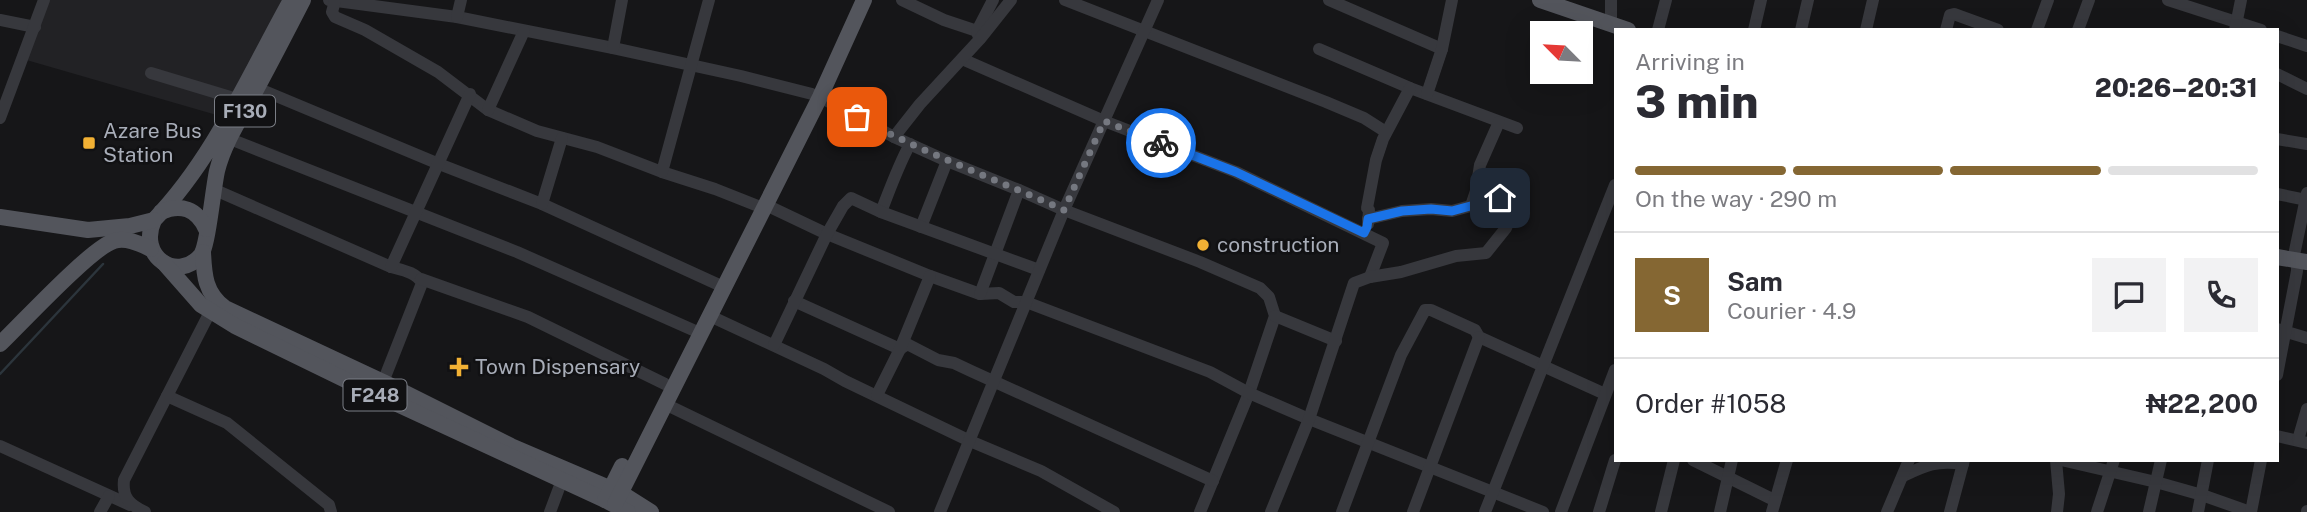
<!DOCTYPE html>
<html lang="en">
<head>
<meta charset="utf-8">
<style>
	body { margin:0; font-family:"Public Sans",sans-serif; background:#f2f2f3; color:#2b2b33; height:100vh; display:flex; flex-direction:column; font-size:26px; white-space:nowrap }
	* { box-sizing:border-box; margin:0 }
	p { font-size:23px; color:#7c7c81 }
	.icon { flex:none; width:38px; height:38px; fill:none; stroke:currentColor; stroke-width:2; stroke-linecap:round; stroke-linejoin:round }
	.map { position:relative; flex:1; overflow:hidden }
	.panel { position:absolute; left:1614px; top:28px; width:665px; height:434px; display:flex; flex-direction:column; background:#fff; border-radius:0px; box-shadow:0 7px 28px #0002 }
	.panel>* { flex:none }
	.needle { width:46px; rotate:294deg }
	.tools { position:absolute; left:1530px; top:21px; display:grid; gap:14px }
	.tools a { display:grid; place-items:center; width:63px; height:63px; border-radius:0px; background:#fff; box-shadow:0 7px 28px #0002; font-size:35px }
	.pin { position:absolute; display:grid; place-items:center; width:60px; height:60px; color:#fff; margin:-30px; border-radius:14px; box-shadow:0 4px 10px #0006 }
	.courier { position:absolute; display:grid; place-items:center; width:70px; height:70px; margin:-35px; border:5px solid #1a73e8; border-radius:50%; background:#fff; color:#222; box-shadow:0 2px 9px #0007 }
	.summary em { font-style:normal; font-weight:800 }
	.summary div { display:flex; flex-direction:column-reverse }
	.summary { display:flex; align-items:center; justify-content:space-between; height:119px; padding:0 21px }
	h1 { font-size:46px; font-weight:800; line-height:52px }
	.bar { display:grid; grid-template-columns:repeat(4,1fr); gap:10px 7px; align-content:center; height:84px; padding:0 21px }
	.bar i { height:9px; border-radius:5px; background:#e1e1e2 }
	.bar .on { background:#856733 }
	.bar p { grid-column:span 4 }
	.line { display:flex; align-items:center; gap:18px; padding:0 21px; border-top:2px solid #e1e1e2 }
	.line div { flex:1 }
	.round { display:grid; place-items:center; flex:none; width:74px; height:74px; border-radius:0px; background:#f2f2f3 }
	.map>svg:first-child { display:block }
	.built { fill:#222225 }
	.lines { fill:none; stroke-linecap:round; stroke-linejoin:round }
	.stream { stroke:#2c353c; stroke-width:2.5 }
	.minor { stroke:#37383d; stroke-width:12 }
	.major { stroke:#53555c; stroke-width:16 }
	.done { stroke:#757880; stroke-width:7; stroke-dasharray:0 12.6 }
	.route { stroke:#1a73e8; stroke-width:9 }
	.poi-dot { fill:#f2b134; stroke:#111113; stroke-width:2.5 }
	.labels { text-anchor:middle; stroke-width:5; stroke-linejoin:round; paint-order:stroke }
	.shield { fill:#111113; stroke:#7b7e86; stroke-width:2 }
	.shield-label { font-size:19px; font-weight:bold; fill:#a8adb8 }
	.poi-label { font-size:21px; fill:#a8adb8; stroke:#111113; text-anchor:start }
</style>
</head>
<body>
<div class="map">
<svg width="2307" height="512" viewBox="0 0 2307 512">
	<rect width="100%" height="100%" fill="#161618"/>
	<path class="built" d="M44 0H289L227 118 23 59Z"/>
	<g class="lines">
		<path class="stream" d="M0 374 103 264"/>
		<g class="minor">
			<path d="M329 0 457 17 613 48 741 76 812 94"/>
			<path d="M902 0 944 20 977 31"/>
			<path d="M1065 0 1326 102 1364 118 1386 132"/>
			<path d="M1329 0 1442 49"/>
			<path d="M2168 0 2261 30"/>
			<path d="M335 1 332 12 335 17 365 30 438 72 488 110 537 131 597 147 662 172 715 189 758 206"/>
			<path d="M457 17 461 0"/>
			<path d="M0 20 35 27"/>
			<path d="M1611 23V0"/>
			<path d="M1658 30 1666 0"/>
			<path d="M1754 30 1761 0"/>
			<path d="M1801 30 1808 0"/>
			<path d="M1866 30 1873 0"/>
			<path d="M1946 30 1950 15 1954 14 1998 30"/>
			<path d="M2037 30 2048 0"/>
			<path d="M2078 30 2089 0"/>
			<path d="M2235 30 2241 0"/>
			<path d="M978 35 977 31 993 0"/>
			<path d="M2277 36 2307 46"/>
			<path d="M613 48 622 0"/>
			<path d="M1319 49 1410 88 1517 128"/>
			<path d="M962 59 1104 121 1236 172 1383 243 1370 277"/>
			<path d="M151 73 237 99"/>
			<path d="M2277 74 2307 89"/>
			<path d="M257 88 439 164 542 204 717 284"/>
			<path d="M1427 94 1442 49 1452 0"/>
			<path d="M820 97 894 137 947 161 1019 190 1064 210 1200 262 1260 288 1269 297 1275 316 1249 393 1200 512"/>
			<path d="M488 110 524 31"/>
			<path d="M0 118 44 0"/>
			<path d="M894 137 920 104 980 39 1011 0"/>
			<path d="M230 139 517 252 693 330"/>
			<path d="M2277 139 2307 144"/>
			<path d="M662 172 709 0"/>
			<path d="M213 189 391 267C402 270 416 272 422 283L383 382"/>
			<path d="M2277 194 2307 200"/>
			<path d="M542 204 562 138"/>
			<path d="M766 205 827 234 930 276 980 294 999 293 1014 302H1026L1210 372 1249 393 1309 419 1543 512"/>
			<path d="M1471 206 1476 191 1480 165 1499 122"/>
			<path d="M881 212C890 189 898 166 910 144"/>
			<path d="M1368 224 1369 210 1367 208 1376 160 1383 139 1410 88"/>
			<path d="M921 227 947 161"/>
			<path d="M391 267 470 94"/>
			<path d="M421 279 528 317 665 384"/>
			<path d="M980 294 1019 190"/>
			<path d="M794 301 900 349 907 344 938 360 954 363 971 371 1213 481"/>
			<path d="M710 316 824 369 845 381 970 441 1041 471 1114 512"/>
			<path d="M1275 316 1336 341"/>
			<path d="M2277 329 2307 338"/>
			<path d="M774 345 827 234 843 206 851 198 881 212 1039 270"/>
			<path d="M2277 375 2297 271V266L2293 260 2307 193"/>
			<path d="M877 395 900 349 930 276"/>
			<path d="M167 396 227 423 329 505 331 512"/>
			<path d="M665 404 889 512"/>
			<path d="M2277 436 2307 443"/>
			<path d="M2298 440 2307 409"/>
			<path d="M0 446 130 505"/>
			<path d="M1693 460 1774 500"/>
			<path d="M2056 460 2059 494 2057 512"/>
			<path d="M2061 460 2156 482 2202 495 2250 512"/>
			<path d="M1903 476C1926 465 1937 460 1963 464"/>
			<path d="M100 512 109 496"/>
			<path d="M145 512C130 505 122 498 124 480L210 312"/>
			<path d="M550 512 562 480"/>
			<path d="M940 512 1064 210 1158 0"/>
			<path d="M1271 512 1309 419 1354 283 1370 277 1401 272 1456 256 1486 253 1506 228 1514 209 1511 201 1500 198 1452 211 1431 209 1402 211 1368 219"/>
			<path d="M1342 512 1401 355 1425 310H1431L1475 330 1479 337 1605 394"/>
			<path d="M1413 512 1479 337"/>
			<path d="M1485 512 1615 185"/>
			<path d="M1561 512 1615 370"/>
			<path d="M1599 512 1615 460"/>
			<path d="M1661 512 1674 460"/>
			<path d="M1720 512 1732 460"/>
			<path d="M1772 512 1787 460"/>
			<path d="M1887 512 1909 460"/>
			<path d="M1950 512 1964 460"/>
			<path d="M2097 512 2114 460"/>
			<path d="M2149 512 2161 460"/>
			<path d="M2198 512 2208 460"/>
			<path d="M2251 512 2261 460"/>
			<path d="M2307 512V511"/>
		</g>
		<g class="major">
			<path d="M291 0C249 75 214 158 154 220 137 257 178 283 201 255 208 245 213 189 217 171 223 146 238 122 251 99 269 66 286 33 303 0"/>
			<path d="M1540 0 1628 30"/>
			<path d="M161 212C181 203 197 209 206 229"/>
			<path d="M0 217 88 230 130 226 154 220"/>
			<path d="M203 252C204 275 205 293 225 308L383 382 511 446 621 493 651 512"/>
			<path d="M2277 257 2307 262"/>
			<path d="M164 263 201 305 235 326 354 384 605 500 628 512"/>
			<path d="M0 344C21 324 92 247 114 241 126 237 140 244 151 249"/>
			<path d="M605 500 622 466"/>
			<path d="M615 504 820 97 864 0"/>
		</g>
	</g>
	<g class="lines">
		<path class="done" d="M857 117C924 153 995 179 1064 210L1104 121 1161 143"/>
		<path class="route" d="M1161 143 1236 172 1364 233 1367 227 1368 219 1402 211 1431 209 1452 211 1500 198"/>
	</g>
	<g class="poi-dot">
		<rect x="82" y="136" width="14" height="14" rx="3.5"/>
		<circle cx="1203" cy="245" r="7"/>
		<path d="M455.5 356.5h7v7h7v7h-7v7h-7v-7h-7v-7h7z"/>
	</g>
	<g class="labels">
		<g class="shield">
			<rect x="215" y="95.5" width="60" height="31" rx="5"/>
			<rect x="343.5" y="379.5" width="63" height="31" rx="5"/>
		</g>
		<g class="shield-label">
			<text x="245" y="118">F130</text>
			<text x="375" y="402">F248</text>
		</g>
		<g class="poi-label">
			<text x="103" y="138">Azare Bus<tspan x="103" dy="24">Station</tspan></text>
			<text x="1217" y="252">construction</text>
			<text x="475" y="374">Town Dispensary</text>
		</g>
	</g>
</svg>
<div class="tools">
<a><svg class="needle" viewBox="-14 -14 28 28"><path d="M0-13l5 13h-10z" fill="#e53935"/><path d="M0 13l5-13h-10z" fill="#7c7c81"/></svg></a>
</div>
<div class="pin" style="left:857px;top:117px;background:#ea580c"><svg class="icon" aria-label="bag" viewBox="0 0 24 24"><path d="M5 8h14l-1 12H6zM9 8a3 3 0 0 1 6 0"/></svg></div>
<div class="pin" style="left:1500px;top:198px;background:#1f2937"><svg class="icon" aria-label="home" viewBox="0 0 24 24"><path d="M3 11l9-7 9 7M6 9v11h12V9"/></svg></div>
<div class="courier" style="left:1161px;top:143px"><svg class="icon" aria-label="bike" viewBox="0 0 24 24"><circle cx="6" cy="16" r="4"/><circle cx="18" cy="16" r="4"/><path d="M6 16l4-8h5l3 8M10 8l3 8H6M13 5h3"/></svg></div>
<section class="panel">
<div class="summary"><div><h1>3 min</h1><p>Arriving in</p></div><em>20:26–20:31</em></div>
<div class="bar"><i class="on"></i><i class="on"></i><i class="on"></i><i></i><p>On the way · 290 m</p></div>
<div class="line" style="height:126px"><b class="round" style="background:#856733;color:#fff">S</b><div><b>Sam</b><p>Courier · 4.9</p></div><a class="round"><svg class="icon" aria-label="chat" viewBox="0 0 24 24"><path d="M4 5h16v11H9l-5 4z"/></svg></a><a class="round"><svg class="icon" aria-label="phone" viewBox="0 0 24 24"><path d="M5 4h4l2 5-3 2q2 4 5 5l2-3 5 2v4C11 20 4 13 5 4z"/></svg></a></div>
<div class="line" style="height:91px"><div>Order #1058</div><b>₦22,200</b></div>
</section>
</div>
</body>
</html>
